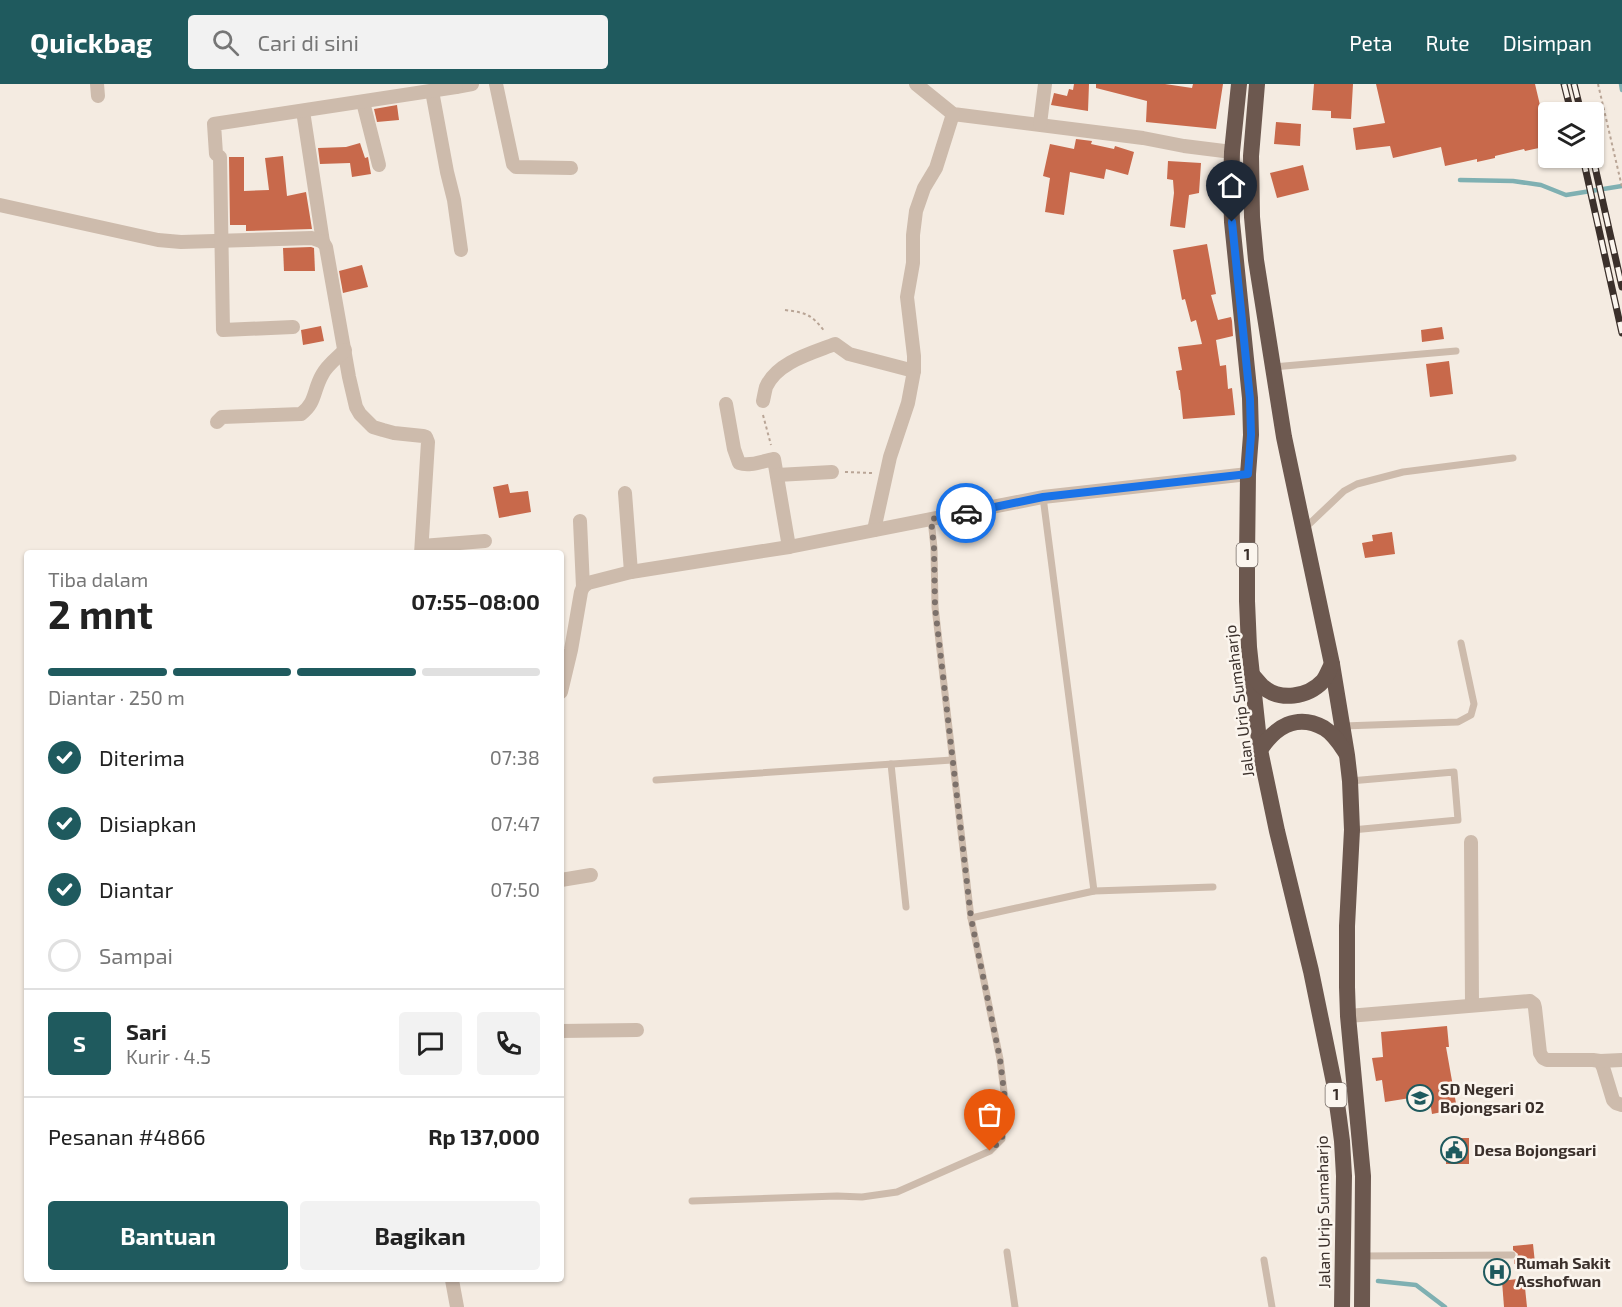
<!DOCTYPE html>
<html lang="id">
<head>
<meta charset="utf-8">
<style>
	body { margin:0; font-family:"Exo 2",sans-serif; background:#f2f2f2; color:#222; height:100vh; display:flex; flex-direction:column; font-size:22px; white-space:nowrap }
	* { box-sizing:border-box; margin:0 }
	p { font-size:20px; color:#767676 }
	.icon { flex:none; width:33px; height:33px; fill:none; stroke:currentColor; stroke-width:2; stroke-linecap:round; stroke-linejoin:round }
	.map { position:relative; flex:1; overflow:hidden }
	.side { position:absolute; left:24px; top:466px; width:540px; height:732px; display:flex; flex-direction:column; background:#fff; border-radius:6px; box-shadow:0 2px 4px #0004 }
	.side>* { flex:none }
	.buttons { position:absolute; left:1538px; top:18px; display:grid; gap:12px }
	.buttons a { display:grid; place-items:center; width:66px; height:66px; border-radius:6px; background:#fff; box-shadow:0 2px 4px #0004; font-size:30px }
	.pin { position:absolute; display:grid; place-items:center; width:51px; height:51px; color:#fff; margin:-62px -26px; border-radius:50% 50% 50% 0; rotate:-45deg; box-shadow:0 0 6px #0007 }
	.pin .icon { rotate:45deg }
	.courier { position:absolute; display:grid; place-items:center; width:60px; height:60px; margin:-30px; border:4px solid #1a73e8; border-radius:50%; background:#fff; color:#222; box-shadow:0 2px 8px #0007 }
	.head em { font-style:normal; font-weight:700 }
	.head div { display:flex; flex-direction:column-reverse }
	.head { display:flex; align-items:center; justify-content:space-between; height:102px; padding:0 24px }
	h1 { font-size:39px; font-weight:700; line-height:45px }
	.bar { display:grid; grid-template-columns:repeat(4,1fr); gap:9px 6px; align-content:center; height:72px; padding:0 24px }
	.bar i { height:8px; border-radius:4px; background:#e0e0e0 }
	.bar .selected { background:#1f5a5e }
	.bar p { grid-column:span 4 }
	.line { display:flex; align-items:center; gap:15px; padding:0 24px; border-top:2px solid #e0e0e0 }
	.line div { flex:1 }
	.round { display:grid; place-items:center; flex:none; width:63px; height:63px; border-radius:6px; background:#f2f2f2 }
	ol { padding:0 24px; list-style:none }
	li { display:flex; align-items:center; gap:18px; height:66px }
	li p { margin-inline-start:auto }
	li .icon { padding:6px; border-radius:50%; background:#1f5a5e; color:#fff; stroke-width:4 }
	li:last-child { color:#767676 }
	li i { width:33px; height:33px; border:3px solid #e0e0e0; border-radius:50% }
	.button { display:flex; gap:12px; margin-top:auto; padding:12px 24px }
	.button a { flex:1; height:69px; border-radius:6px; background:#1f5a5e; color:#fff; font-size:24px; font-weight:700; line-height:69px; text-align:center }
	.button a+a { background:#f2f2f2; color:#222 }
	header { display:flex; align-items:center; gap:36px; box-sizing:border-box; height:84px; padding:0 30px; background:#1f5a5e; color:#fff }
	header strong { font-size:28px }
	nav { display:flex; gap:33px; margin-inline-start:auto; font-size:21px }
	.search { width:420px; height:54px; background:#f2f2f2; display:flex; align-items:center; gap:15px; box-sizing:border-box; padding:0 21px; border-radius:6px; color:#767676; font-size:22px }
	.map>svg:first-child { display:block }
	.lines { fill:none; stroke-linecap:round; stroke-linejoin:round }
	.stream { stroke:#7fb0b2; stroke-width:4.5 }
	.building { fill:#c8694b }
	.path { stroke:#b9a596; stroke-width:2; stroke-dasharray:3 3; stroke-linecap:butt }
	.service { stroke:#cdbbac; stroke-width:7 }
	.minor { stroke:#cdbbac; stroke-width:14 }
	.trunk { stroke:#6c584f; stroke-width:16 }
	.rail-casing { stroke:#3b302b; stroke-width:7 }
	.rail { stroke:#fbf5ee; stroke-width:4.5; stroke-dasharray:14; stroke-linecap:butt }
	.done { stroke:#7c716b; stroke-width:6; stroke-dasharray:0 10.8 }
	.route { stroke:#1a73e8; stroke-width:8 }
	.labels { text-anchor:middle; stroke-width:5; stroke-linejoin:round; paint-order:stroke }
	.shield { fill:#fbf5ee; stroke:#756b66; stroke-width:1.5 }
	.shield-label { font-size:15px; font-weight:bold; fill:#3b302b }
	.street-label { font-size:16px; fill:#3b302b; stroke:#fbf5ee }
	.poi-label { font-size:16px; font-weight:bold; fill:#3b302b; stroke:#fbf5ee; text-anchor:start }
</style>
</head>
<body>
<header>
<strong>Quickbag</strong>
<div class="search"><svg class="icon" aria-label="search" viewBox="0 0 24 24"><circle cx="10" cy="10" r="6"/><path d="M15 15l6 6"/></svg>Cari di sini</div>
<nav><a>Peta</a><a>Rute</a><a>Disimpan</a></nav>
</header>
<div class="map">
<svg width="1622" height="1223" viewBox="0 0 1622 1223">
	<rect width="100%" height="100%" fill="#f4ebe1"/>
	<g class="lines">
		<g class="stream">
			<path d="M1621 0 1622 6"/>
			<path d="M1460 96 1513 97 1541 101 1566 111 1622 102"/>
			<path d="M1378 1197 1416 1201 1445 1223"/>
		</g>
	</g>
	<g class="building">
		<path d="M1074 0H1089L1088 27 1051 21 1054 9 1067 12 1069 5 1073 6Z"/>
		<path d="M1096 0H1165L1192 4 1193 0H1223L1216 45 1146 38 1147 17 1096 4Z"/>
		<path d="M1314 0H1353L1351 35 1331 34V27L1312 26Z"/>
		<path d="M1376 0H1535L1548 55V62L1525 67 1524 65 1495 72V74L1477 78V75L1445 82 1441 63 1393 74 1390 62 1356 66 1353 44 1385 39Z"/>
		<path d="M397 21 399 36 377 38 374 25Z"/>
		<path d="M1276 38 1301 40 1300 62 1274 60Z"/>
		<path d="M1076 55 1092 57 1091 60 1114 65 1115 62 1134 68 1128 91 1106 85 1104 95 1070 88 1064 131 1045 128 1050 94 1043 92 1050 60 1074 65Z"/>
		<path d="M360 59 365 74 368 73 371 90 352 93 350 79 320 80 318 64 346 63Z"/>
		<path d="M283 72 287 112 306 108 312 145 246 147V141H230L229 73H244V107L269 106 265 74Z"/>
		<path d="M1168 77 1201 79 1199 109 1189 111 1185 144 1170 142 1174 109 1173 96 1167 95Z"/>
		<path d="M1303 81 1309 106 1277 114 1270 89Z"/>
		<path d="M1207 160 1216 210 1211 211 1218 236 1231 233 1232 237 1233 252 1216 256 1220 282 1226 281 1228 305 1232 304 1235 331 1183 335 1180 306H1179L1176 287 1182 286 1178 263 1202 260 1196 236 1191 238 1185 215 1182 216 1173 166Z"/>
		<path d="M311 163 314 164 315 187H284L283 164Z"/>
		<path d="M362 181 368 203 343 209 339 187Z"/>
		<path d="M321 242 324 257 303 261 301 246Z"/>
		<path d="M1442 243 1444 255 1422 258 1421 246Z"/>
		<path d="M1449 277 1453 310 1430 313 1426 280Z"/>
		<path d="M508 400 510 409 528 407 531 428 499 434 493 403Z"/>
		<path d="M1392 448 1395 470 1365 474 1362 459 1373 457 1372 451Z"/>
		<path d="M1447 942 1449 963H1446L1457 1025 1432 1030 1429 1011 1385 1018 1382 996 1376 997 1372 974 1383 973 1381 948Z"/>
		<rect x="1446" y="1054" width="23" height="26"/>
		<path d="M1533 1160 1535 1179 1514 1180V1176L1517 1174 1518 1170 1513 1166V1162Z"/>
		<path d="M1524 1194 1527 1223H1504L1502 1197Z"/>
	</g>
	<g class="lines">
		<g class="path">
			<path d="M1598 0 1622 103"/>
			<path d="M785 226C807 229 811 230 825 248"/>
			<path d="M763 331 771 361"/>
			<path d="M845 388 872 389"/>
		</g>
		<g class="service">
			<path d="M1273 283 1456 267"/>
			<path d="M1043 413 1094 807"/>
			<path d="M1304 445 1344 407 1357 400 1403 388 1513 374"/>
			<path d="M1343 642 1458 638 1471 631 1474 620 1461 559"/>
			<path d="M891 680 906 823"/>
			<path d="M656 696 952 676"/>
			<path d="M1350 697 1454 688 1458 736 1352 746"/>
			<path d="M971 834 1094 807 1213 803"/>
			<path d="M692 1117 837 1112 862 1113 897 1108 990 1067 1002 1055 1005 1016 1000 975 971 834 935 523 934 464 931 435"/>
			<path d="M1007 1168 1015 1223"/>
			<path d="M1363 1172 1512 1171"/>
			<path d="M1264 1176 1272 1223"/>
		</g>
		<g class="minor">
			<path d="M97 0 98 12"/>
			<path d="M456 0V3L472 0"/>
			<path d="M496 0 513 80 516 83 571 84"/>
			<path d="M916 0 953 30 1143 54 1184 62 1232 68"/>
			<path d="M432 7 447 88 454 116 461 166"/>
			<path d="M363 18 379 81"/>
			<path d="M303 27 323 158 326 163 349 293 356 323 360 330 373 343 383 346 394 349 423 352 426 353 428 358 421 470"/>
			<path d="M1040 40 1045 0"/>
			<path d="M0 121 158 156 181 158 312 154 323 158"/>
			<path d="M293 243 223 246 220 73 216 70 214 40 456 3"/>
			<path d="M763 317C764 312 765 307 766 303 777 278 812 269 835 260L849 270 914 287"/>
			<path d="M726 320 734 365 739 379C750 383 762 377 774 375L789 463"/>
			<path d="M217 338 222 333 301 330C316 319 313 307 322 291 327 281 337 274 345 266"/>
			<path d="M777 391 832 388"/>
			<path d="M625 409 631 488"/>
			<path d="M580 437 583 503"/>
			<path d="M874 446 890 373 908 319 914 287V272L907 213 913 179V151L916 127 924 104 936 84 953 30"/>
			<path d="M422 462 485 457"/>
			<path d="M561 608 571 566 581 508 583 503 588 499 631 488 789 463 1043 413 1248 390"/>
			<path d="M1471 758 1472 921"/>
			<path d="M561 796 591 791"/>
			<path d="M1348 932 1530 917 1534 920 1535 924 1540 969 1543 974 1547 976H1593L1600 977 1603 983 1613 1016 1616 1019 1622 1021"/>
			<path d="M561 947 637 946"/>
			<path d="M1600 977 1622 976"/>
			<path d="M452 1196 457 1223"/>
		</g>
		<g class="trunk">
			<path d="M1239 0 1232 68 1231 104 1232 138 1250 314 1251 351 1248 390 1247 475V517L1249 563 1260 666 1277 747 1311 887 1334 999 1339 1034 1342 1057 1344 1092 1342 1223"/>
			<path d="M1257 0 1251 72 1252 133 1256 176 1284 353 1332 580 1347 671 1350 697 1352 746 1347 842V903L1348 932 1363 1092 1362 1223"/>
			<path d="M1253 592C1256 595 1259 599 1262 602 1280 618 1308 613 1323 597 1327 592 1329 585 1332 580"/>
			<path d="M1260 666C1275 643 1297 629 1324 644 1334 650 1340 660 1346 669"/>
		</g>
		<defs>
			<g id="rail">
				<path d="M1564 0 1571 28"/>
				<path d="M1574 0 1581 28"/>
				<path d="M1583 74 1622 249"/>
				<path d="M1593 74 1622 203"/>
			</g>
		</defs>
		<use href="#rail" class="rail-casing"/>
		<use href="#rail" class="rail"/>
	</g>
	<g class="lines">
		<path class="done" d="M966 429 931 435 934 464 935 523 971 834 1000 975 1005 1016 1002 1055 990 1067"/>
		<path class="route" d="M966 429 1043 413 1248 390 1251 351 1250 315 1232 138"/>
	</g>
	<defs>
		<symbol id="school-ring" viewBox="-11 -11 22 22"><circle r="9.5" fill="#fbf5ee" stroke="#1f5a5e" stroke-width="1.5"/><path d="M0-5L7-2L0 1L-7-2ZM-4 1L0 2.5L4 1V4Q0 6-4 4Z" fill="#1f5a5e"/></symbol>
		<symbol id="civic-ring" viewBox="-11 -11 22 22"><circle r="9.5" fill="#fbf5ee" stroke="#1f5a5e" stroke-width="1.5"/><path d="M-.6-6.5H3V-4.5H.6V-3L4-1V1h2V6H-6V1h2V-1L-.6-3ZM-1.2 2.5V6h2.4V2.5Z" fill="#1f5a5e"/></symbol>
		<symbol id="hospital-ring" viewBox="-11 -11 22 22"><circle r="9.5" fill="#fbf5ee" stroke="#1f5a5e" stroke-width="1.5"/><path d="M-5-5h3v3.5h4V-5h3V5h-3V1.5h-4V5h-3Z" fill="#1f5a5e"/></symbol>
	</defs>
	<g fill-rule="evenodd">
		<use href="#school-ring" x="1405" y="999" width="30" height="30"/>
		<use href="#civic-ring" x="1439" y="1051" width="30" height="30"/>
		<use href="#hospital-ring" x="1482" y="1173" width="30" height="30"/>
	</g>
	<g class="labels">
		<g class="shield">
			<rect x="1236.5" y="459" width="21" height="24" rx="4.5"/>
			<rect x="1325.5" y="999" width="21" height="24" rx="4.5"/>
		</g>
		<g class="shield-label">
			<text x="1247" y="476">1</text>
			<text x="1336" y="1016">1</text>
		</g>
		<g class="street-label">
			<text transform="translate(1239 617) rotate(-97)" y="6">Jalan Urip Sumaharjo</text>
			<text transform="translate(1323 1128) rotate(-91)" y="6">Jalan Urip Sumaharjo</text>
		</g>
		<g class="poi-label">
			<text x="1440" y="1011">SD Negeri<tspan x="1440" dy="18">Bojongsari 02</tspan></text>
			<text x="1474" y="1072">Desa Bojongsari</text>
			<text x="1516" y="1185">Rumah Sakit<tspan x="1516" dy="18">Asshofwan</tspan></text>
		</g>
	</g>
</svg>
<div class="buttons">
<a><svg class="icon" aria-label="layers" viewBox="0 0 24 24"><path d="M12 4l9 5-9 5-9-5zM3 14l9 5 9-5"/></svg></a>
</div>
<div class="pin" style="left:990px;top:1067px;background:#ea580c"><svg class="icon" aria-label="bag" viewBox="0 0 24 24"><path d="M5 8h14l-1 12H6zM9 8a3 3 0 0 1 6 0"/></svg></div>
<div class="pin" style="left:1232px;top:138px;background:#1f2937"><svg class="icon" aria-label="home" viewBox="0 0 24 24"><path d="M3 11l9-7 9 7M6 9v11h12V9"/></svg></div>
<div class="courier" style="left:966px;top:429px"><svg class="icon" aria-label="car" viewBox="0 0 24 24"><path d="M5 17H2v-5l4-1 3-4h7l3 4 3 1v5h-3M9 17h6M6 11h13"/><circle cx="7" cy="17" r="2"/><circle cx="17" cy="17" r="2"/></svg></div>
<section class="side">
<div class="head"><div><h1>2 mnt</h1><p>Tiba dalam</p></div><em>07:55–08:00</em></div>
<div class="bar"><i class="selected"></i><i class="selected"></i><i class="selected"></i><i></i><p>Diantar · 250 m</p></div>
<ol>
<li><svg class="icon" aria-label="check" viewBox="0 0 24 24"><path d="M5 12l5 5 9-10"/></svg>Diterima<p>07:38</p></li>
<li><svg class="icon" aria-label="check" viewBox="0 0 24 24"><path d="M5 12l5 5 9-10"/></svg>Disiapkan<p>07:47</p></li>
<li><svg class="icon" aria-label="check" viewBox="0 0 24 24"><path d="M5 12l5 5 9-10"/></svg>Diantar<p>07:50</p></li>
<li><i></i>Sampai</li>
</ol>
<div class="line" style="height:108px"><b class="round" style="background:#1f5a5e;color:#fff">S</b><div><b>Sari</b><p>Kurir · 4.5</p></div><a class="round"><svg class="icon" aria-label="chat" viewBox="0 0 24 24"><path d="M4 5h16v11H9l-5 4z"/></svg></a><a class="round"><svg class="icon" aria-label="phone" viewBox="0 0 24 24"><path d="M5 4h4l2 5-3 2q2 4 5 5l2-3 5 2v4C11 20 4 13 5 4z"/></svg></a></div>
<div class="line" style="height:78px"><div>Pesanan #4866</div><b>Rp 137,000</b></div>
<div class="button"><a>Bantuan</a><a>Bagikan</a></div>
</section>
</div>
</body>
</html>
